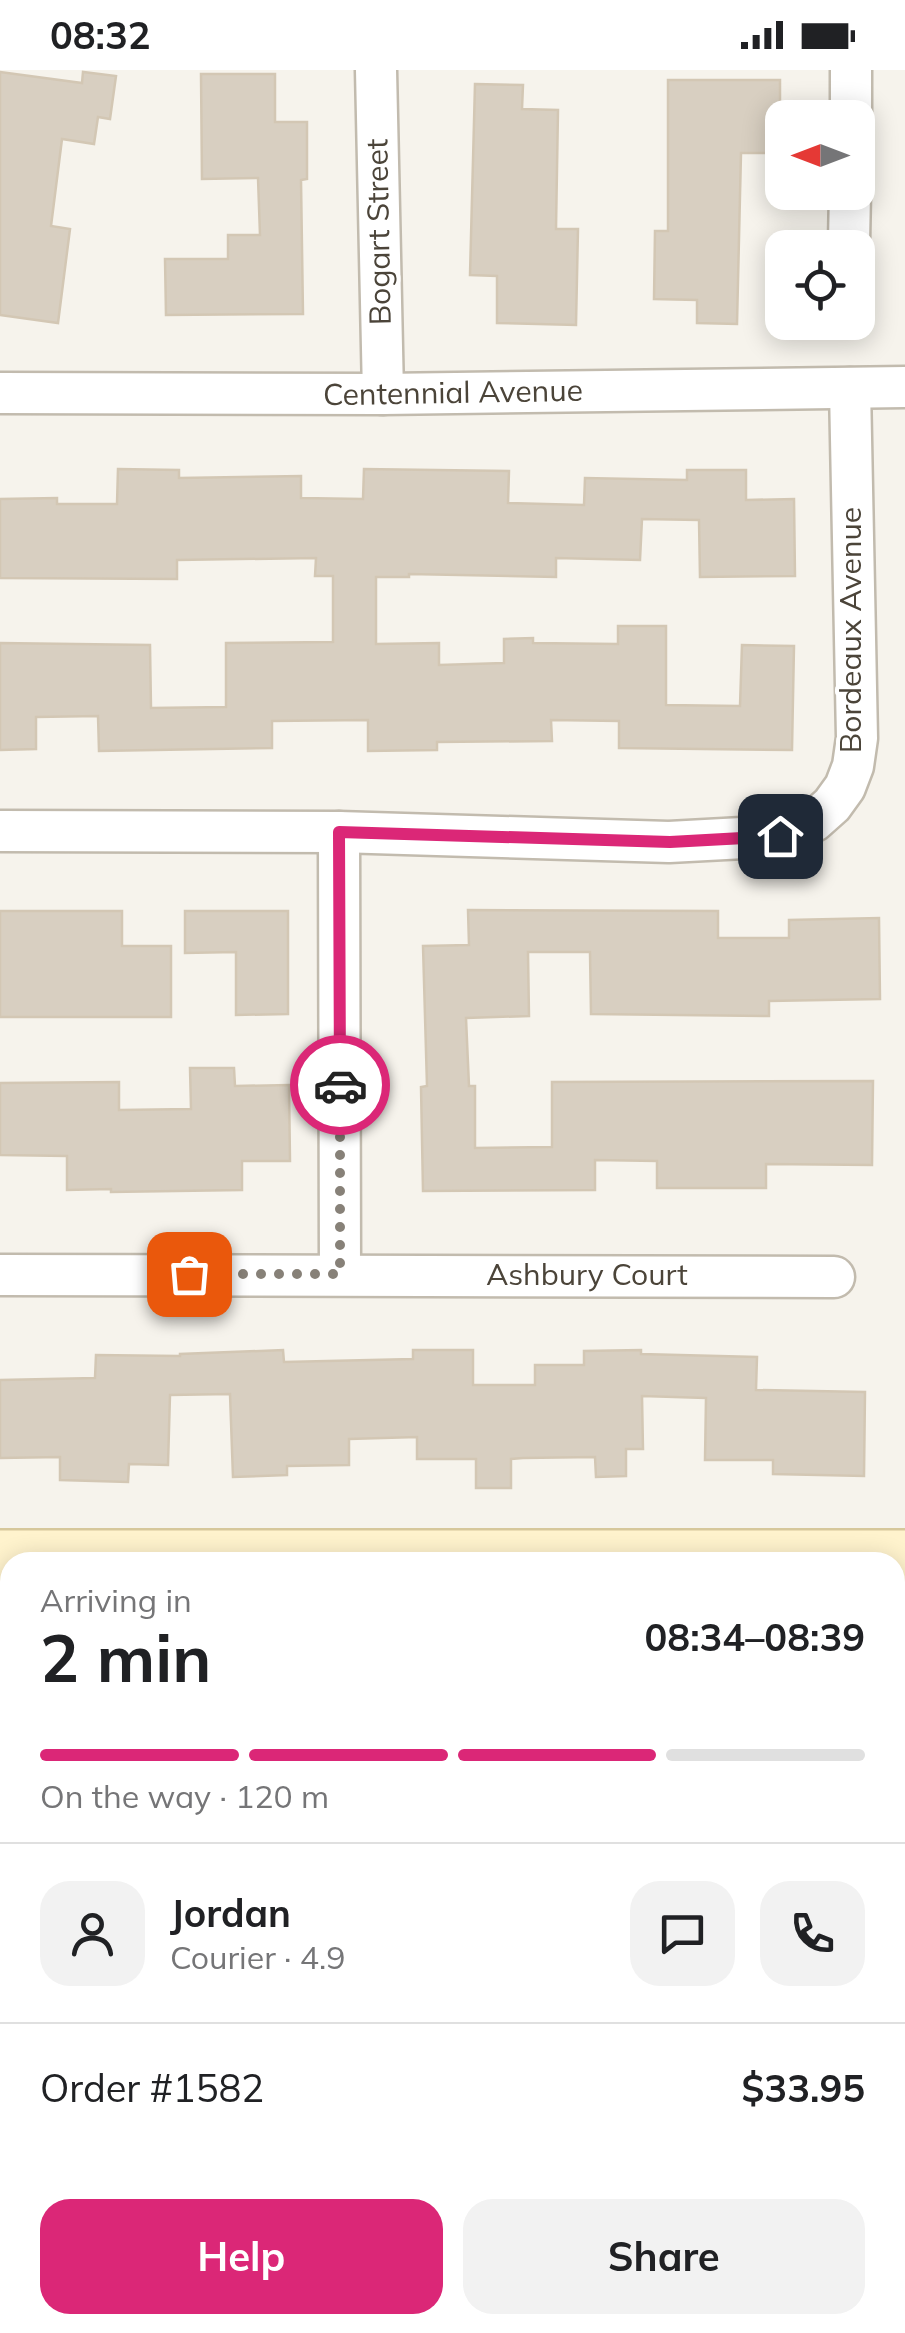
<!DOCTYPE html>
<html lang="en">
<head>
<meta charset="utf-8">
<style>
	body { margin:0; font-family:Mulish,sans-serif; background:#f2f2f2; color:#202124; height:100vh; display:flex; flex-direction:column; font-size:38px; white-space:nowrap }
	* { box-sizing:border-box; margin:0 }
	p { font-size:32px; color:#757577 }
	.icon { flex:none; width:55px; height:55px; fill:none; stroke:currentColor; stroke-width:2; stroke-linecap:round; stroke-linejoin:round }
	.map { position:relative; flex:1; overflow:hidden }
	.sheet { position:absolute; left:0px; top:1482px; width:905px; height:782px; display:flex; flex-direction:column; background:#fff; border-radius:30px 30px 0 0; box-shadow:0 5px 25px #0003 }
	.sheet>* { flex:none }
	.needle { width:65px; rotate:270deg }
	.fabs { position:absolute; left:765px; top:30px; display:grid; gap:20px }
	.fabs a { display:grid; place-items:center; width:110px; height:110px; border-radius:20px; background:#fff; box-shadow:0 5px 25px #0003; font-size:50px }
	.pin { position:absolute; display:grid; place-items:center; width:85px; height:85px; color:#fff; margin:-42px; border-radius:20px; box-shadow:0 5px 15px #0006 }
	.courier { position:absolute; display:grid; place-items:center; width:100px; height:100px; margin:-50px; border:8px solid #db2777; border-radius:50%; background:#fff; color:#222; box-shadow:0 2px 12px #0007 }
	.summary em { font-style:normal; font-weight:700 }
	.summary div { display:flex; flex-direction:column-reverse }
	.summary { display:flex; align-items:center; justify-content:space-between; height:170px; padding:0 40px }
	h1 { font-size:65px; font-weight:700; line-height:75px }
	.bar { display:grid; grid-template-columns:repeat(4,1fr); gap:15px 10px; align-content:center; height:120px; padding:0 40px }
	.bar i { height:12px; border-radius:8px; background:#e0e0e0 }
	.bar .current { background:#db2777 }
	.bar p { grid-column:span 4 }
	.line { display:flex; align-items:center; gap:25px; padding:0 40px; border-top:2px solid #e0e0e0 }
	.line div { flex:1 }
	.round { display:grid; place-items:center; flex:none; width:105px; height:105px; border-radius:30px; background:#f2f2f2 }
	.button { display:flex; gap:20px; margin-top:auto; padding:20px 40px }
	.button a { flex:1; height:115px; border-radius:30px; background:#db2777; color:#fff; font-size:40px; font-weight:700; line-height:115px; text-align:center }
	.button a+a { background:#f2f2f2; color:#202124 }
	.status { display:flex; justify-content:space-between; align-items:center; height:70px; padding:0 50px; background:#fff; direction:ltr }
	.status svg { height:28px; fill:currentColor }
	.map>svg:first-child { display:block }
	.residential { fill:#eae5da }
	.building { fill:#d8cfc1; stroke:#d3c7b4; stroke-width:2.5 }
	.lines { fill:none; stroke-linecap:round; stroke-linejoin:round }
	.minor-casing { stroke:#c2bbae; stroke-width:45 }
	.secondary-casing { stroke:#d6c79b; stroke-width:60 }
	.minor { stroke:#fff; stroke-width:40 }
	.secondary { stroke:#fff3cd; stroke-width:55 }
	.done { stroke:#878178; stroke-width:10; stroke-dasharray:0 18 }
	.route { stroke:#db2777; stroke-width:12 }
	.labels { text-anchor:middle; stroke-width:8; stroke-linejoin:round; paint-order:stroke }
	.street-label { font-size:30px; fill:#4b4439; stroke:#fff }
</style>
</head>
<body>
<div class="status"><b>08:32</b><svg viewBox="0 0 49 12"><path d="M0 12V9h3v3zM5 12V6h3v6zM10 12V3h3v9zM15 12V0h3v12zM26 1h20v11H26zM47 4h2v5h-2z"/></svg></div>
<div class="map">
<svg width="905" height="2263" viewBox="0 0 905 2263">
	<rect width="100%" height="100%" fill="#f6f3ec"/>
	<path class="residential" d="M0 1591H10V2255H895V1591H905V2263H0Z"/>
	<g class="building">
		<path d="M0 2 82 13 83 2 116 6 110 49 98 47 94 74 62 69 51 156 70 159 58 253 0 245Z"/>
		<path d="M201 4H275V52H307V109L301 110 303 244 166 245 165 189H228V165H260L258 108 202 109Z"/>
		<path d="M668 10H780V83H741L737 254 697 253V230L654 229 655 161H668Z"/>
		<path d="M475 14 523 15 522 39 558 40 556 159H578L576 255 497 253V206L470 205Z"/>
		<path d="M118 399 179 400V408L301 406V428L363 429 364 399 509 401 508 433 584 435 585 408 687 410V400H746V430L794 429 795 506 700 507 699 450 642 449 640 490 556 488V507L409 504V507H376V574L439 573V595L504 593V569L533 568V573L618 574V556H666V635L740 636 742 575 794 576 792 680 619 678V651L551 650 552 671 437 672V680L368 681V650L272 651V678L99 681 98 646 36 647V679L0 680V573L150 575 151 638 226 637V573L333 572V506H315L316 488 177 490V509L0 508V429L57 428V434H117Z"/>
		<path d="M468 840 718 841V868H789V850L879 848 880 929 769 931V946L591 944 590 882H528L529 946 466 948 469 1016H475V1078L552 1077V1012L873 1011 872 1095 766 1094V1118H657V1091L595 1090V1120L423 1121 421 1017 427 1016 423 876 469 875Z"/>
		<path d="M0 841H122V876H171V947H0Z"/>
		<path d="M185 841H288V944L236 945V882L185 883Z"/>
		<path d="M190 998H234L235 1016 289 1015 290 1091H242V1120L111 1122V1119L67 1120V1086L0 1085V1013L119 1012V1040L191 1039Z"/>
		<path d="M283 1280 284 1292 413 1289V1280H473V1315H535V1295H584V1281L641 1280V1284L757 1287 756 1320 865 1322 864 1406 773 1404V1390H705L706 1328 642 1326 643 1379H626V1406L596 1407 595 1387 523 1388 511 1389V1418H476V1389H417V1367L349 1369V1395L287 1396V1405L233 1407 230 1324 170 1325 168 1395 129 1394 128 1412 60 1410V1387L0 1388V1310L95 1308 96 1285 180 1286V1284Z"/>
	</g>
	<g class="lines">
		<defs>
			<g id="minor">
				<path d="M376 0 383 324"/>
				<path d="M851 48V0"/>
				<path d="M849 172 850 122"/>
				<path d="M0 323 383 324 905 317"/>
				<path d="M0 761 339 762 669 772 780 766 814 751 832 735 845 717 853 696 857 668 850 318"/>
				<path d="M339 762 340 1204"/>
				<path d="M0 1205 834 1207"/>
				<path d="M895 1808H905"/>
				<path d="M0 1826 10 1825"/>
				<path d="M124 2255V2263"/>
				<path d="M659 2255V2263"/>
			</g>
			<g id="secondary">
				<path d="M0 1488H905"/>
				<path d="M0 1548H10"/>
				<path d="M895 1548H905"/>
			</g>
		</defs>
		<use href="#minor" class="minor-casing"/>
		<use href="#secondary" class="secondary-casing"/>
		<use href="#minor" class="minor"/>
		<use href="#secondary" class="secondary"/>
	</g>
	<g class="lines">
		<path class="done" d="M189 1204H340V1015"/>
		<path class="route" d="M340 1015 339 762 670 772 780 766"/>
	</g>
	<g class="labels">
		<g class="street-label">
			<text transform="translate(379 162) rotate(-91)" y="10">Bogart Street</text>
			<text transform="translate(453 323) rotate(-1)" y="10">Centennial Avenue</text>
			<text transform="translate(851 560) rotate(-90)" y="10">Bordeaux Avenue</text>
			<text x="587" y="1215">Ashbury Court</text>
		</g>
	</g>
</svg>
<div class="fabs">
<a><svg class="needle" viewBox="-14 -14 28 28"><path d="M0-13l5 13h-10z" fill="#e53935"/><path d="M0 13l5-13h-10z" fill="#757577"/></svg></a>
<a><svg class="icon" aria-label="locate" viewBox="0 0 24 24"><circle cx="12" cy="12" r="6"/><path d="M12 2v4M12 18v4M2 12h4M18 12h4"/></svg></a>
</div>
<div class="pin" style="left:189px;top:1204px;background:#ea580c"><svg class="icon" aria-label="bag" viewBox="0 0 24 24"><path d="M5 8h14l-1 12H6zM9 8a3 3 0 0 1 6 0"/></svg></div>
<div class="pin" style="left:780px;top:766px;background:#1f2937"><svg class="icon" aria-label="home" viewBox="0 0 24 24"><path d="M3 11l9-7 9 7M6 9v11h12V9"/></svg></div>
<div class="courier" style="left:340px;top:1015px"><svg class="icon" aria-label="car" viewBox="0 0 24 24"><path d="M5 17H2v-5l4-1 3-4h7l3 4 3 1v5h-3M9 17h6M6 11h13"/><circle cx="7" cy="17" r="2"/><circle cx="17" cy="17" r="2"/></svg></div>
<section class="sheet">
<div class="summary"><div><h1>2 min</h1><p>Arriving in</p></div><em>08:34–08:39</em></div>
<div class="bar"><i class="current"></i><i class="current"></i><i class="current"></i><i></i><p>On the way · 120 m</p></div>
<div class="line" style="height:180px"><a class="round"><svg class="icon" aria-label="person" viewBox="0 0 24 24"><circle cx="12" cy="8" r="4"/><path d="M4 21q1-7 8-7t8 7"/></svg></a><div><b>Jordan</b><p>Courier · 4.9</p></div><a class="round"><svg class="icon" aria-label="chat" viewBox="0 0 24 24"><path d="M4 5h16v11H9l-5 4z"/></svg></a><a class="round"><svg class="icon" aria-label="phone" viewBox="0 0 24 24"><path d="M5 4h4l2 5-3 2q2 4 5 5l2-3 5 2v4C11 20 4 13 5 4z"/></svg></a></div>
<div class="line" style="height:130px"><div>Order #1582</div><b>$33.95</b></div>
<div class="button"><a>Help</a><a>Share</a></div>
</section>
</div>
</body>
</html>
